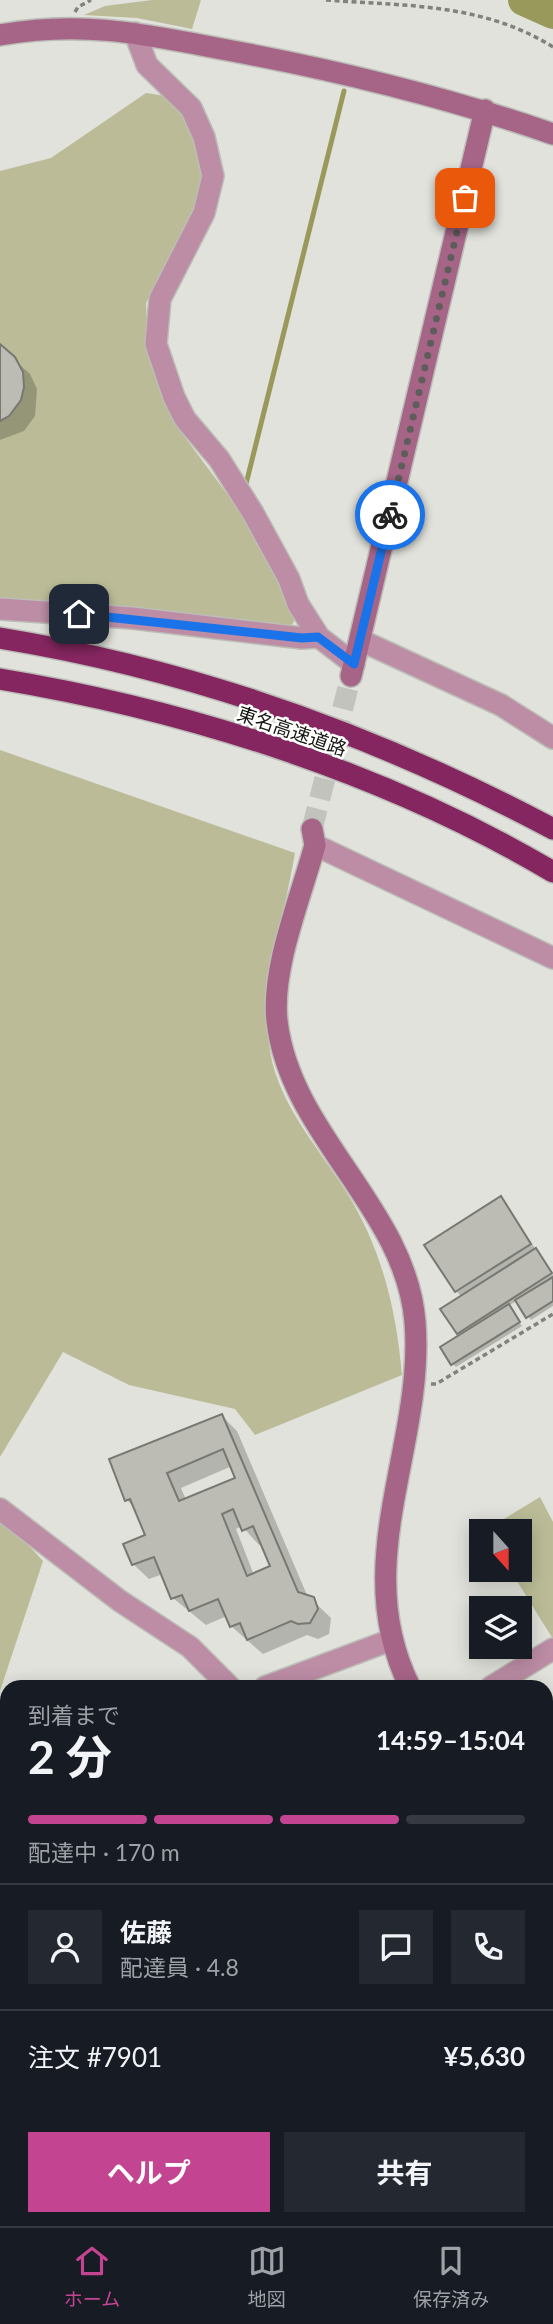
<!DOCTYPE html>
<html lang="ja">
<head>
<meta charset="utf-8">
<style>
	body { margin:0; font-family:Lato,"Noto Sans JP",sans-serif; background:#242831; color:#f1f3f6; height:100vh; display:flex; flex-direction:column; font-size:26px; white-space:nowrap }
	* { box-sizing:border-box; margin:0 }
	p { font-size:23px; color:#9ea1a6 }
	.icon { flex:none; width:38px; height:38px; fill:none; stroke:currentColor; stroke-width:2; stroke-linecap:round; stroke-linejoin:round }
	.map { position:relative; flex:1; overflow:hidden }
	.panel { position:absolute; left:0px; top:1680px; width:553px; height:546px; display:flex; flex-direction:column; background:#171b24; border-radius:21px 21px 0 0; box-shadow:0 4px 18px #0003 }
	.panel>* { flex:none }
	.needle { width:46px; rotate:159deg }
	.tools { position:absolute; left:469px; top:1519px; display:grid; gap:14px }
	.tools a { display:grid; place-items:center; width:63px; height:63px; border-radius:0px; background:#171b24; box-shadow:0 4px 18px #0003; font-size:35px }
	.pin { position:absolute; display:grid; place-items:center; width:60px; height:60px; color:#fff; margin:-30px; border-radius:14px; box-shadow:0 4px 10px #0006 }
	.courier { position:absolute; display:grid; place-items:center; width:70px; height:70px; margin:-35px; border:5px solid #1a73e8; border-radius:50%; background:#fff; color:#222; box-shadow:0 2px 9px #0007 }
	.headline em { font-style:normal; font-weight:700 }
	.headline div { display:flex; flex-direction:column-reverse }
	.headline { display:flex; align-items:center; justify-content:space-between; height:119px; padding:0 28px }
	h1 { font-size:46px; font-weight:700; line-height:52px }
	.bar { display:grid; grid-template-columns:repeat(4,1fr); gap:10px 7px; align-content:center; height:84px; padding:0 28px }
	.bar i { height:9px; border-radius:5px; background:#363941 }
	.bar .current { background:#c34490 }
	.bar p { grid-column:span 4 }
	.line { display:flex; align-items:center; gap:18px; padding:0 28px; border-top:2px solid #363941 }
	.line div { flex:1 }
	.round { display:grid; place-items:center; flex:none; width:74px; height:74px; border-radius:0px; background:#242831 }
	.cta { display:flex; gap:14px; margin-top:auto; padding:14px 28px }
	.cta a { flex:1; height:80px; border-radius:0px; background:#c34490; color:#fff; font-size:28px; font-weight:700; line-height:80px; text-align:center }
	.cta a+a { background:#242831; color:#f1f3f6 }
	.dock { display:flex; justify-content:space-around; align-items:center; height:98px; border-top:2px solid #363941; background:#171b24; font-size:19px; color:#9ea1a6 }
	.dock a { display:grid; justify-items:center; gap:4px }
	.dock .current { color:#c34490 }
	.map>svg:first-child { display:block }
	.green { fill:#bbbc97 }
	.shadow { fill:#0003; fill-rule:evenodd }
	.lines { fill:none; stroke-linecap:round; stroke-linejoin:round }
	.stream { stroke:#9a995c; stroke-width:5 }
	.river { stroke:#9a995c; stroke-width:32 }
	.building { fill:#bcbcb5; stroke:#787872; stroke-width:2; fill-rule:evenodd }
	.secondary-tunnel { stroke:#c3c3bd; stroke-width:21; stroke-dasharray:21 10; stroke-linecap:butt }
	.lane-casing { stroke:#bcbdb7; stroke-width:14 }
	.street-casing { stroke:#bcbdb7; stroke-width:24 }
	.secondary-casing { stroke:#bcbdb7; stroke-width:24 }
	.highway-casing { stroke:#bcbdb7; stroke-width:24 }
	.path { stroke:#81827d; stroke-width:3.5; stroke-dasharray:5 3.5; stroke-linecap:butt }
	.lane { stroke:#bc8da5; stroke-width:10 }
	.street { stroke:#bc8da5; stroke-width:21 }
	.secondary { stroke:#a66487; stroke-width:21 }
	.highway { stroke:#852660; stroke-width:21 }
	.done { stroke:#5d5d5a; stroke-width:7; stroke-dasharray:0 12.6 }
	.route { stroke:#1a73e8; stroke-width:9 }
	.labels { text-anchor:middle; stroke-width:5; stroke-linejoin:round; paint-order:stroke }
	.street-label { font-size:19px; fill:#161614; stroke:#fffffe }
</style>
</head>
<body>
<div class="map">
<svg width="553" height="2226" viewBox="0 0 553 2226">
	<rect width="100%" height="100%" fill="#e1e2db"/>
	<g class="green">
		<path d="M152 0H201L192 29 137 18 84 15 105 6Z"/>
		<path d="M146 93 173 97 199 138 206 187 146 303 149 359 181 432 254 530 296 617 290 629 0 600V171L51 158Z"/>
		<path d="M0 750 295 853C285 912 263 984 269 1043 274 1099 318 1147 347 1193 382 1250 396 1308 402 1375L255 1435 235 1409 129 1385 63 1352 0 1457Z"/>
		<path d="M540 1497 553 1522V1639L510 1570H520V1531L486 1530Z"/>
		<path d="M0 1514 43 1561 0 1691Z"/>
		<path d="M0 1949H7V2219H320L313 2226H0Z"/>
	</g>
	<g class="shadow">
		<path d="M0 347 30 374 37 389 35 416 24 431 0 440Z"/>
		<path d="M504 1202 553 1275V1306L531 1320 517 1301 508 1306 522 1326 456 1367 453 1364 462 1336 458 1333 462 1297 456 1291Z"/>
		<path d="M222 1416 237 1431 307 1595 331 1618 329 1634 318 1639 307 1635 263 1654 231 1626 227 1616 206 1625 173 1598 163 1574 149 1579 133 1564 148 1536 137 1510 127 1500ZM232 1466 237 1479 186 1500 181 1488ZM242 1526 259 1545 262 1543 272 1567 254 1575 236 1529Z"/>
		<path d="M0 1767H7V1869L0 1868Z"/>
		<path d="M0 1882H7V1913L0 1907Z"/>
		<path d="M408 2219H466L467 2226H409Z"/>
	</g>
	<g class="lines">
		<g class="stream">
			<path d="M245 488 344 91"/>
			<path d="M546 1822 553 1818"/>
		</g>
		<path class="river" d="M524 0 553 13"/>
	</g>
	<g class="building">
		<path d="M0 344 15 357 23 372 24 387 21 400 9 416 0 421Z"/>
		<path d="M501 1196 531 1244 455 1292 424 1245Z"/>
		<path d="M536 1248 552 1273 457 1334 440 1309Z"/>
		<path d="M553 1277V1301L526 1318 515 1300Z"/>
		<path d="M509 1304 520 1322 451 1365 440 1347Z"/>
		<path d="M222 1414 298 1592 314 1597 318 1609 310 1623 298 1624 291 1621 247 1640 240 1623 230 1627 218 1599 189 1611 182 1595 171 1599 154 1557 132 1565 123 1544 145 1535 130 1499 125 1501 109 1459ZM223 1449 235 1478 179 1501 167 1473ZM233 1509 242 1531 253 1526 270 1566 247 1576 222 1514Z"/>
		<rect x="0" y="1765" width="7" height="90"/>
		<path d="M0 1880 7 1881V1907L0 1906Z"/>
		<path d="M553 2085V2226H522L521 2219H546V2086Z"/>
		<path d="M406 2219H456L457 2226H407Z"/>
	</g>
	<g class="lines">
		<path class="secondary-tunnel" d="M312 829 351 676"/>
		<defs>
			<path id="lane" d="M136 1687H140"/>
			<g id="street">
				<path d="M135 33 147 65 191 108 204 137 213 176 204 213 160 299 156 344 174 397 185 419 219 459 253 513 289 579 298 604 319 637 354 664"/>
				<path d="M0 609 132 618 302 638 319 637"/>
				<path d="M360 640 501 705 553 738"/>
				<path d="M315 845 553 958"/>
				<path d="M0 1509 120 1601 190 1647 230 1687"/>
				<path d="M265 1687 391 1640"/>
				<path d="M491 1687 553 1649"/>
				<path d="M0 1942H7"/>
				<path d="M495 2219 496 2226"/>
			</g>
			<g id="secondary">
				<path d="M0 35C90 19 156 37 243 53 348 73 452 99 553 134"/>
				<path d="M351 676 485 110"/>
				<path d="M312 829 315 845C301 897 271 968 277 1021 290 1135 406 1208 415 1322 425 1446 348 1563 410 1687"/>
				<path d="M546 1910 553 1921"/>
			</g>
			<g id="highway">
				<path d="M0 638C196 670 378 736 553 829"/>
				<path d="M0 679C188 710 388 774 553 872"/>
			</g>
		</defs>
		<use href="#lane" class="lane-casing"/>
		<use href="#street" class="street-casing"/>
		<use href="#secondary" class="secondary-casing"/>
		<use href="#highway" class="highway-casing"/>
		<g class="path">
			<path d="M326 0C405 6 483 3 553 47"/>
			<path d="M75 12 78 7 91 0"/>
			<path d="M431 1384H436L553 1314"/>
		</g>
		<use href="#lane" class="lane"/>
		<use href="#street" class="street"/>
		<use href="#secondary" class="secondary"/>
		<use href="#highway" class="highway"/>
	</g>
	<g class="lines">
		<path class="done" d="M390 515 465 198"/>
		<path class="route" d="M79 614 302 638 318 637 354 664 390 515"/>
	</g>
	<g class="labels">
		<g class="street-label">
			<text transform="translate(292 731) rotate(19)" y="7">東名高速道路</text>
		</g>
	</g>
</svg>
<div class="tools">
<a><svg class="needle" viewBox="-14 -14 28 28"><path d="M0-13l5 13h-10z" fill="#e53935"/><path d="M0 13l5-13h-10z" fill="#9ea1a6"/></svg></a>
<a><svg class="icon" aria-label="layers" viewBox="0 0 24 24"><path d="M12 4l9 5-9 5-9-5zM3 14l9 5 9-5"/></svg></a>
</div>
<div class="pin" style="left:465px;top:198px;background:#ea580c"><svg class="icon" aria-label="bag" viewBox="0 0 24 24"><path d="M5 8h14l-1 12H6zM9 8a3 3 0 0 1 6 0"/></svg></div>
<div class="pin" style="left:79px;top:614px;background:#1f2937"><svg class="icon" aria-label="home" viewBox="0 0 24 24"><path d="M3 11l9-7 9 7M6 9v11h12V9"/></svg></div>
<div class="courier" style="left:390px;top:515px"><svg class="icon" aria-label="bike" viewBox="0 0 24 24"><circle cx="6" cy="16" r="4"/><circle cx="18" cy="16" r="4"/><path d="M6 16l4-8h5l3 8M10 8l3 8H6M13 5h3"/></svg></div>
<section class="panel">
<div class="headline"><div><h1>2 分</h1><p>到着まで</p></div><em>14:59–15:04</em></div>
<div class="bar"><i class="current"></i><i class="current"></i><i class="current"></i><i></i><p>配達中 · 170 m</p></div>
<div class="line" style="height:126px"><a class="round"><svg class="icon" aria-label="person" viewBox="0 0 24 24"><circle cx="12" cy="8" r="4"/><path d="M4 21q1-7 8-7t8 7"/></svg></a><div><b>佐藤</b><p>配達員 · 4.8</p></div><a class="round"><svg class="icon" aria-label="chat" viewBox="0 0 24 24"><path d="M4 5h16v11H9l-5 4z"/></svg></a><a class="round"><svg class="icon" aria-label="phone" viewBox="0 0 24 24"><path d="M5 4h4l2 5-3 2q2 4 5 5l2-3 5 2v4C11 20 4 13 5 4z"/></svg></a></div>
<div class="line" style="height:91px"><div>注文 #7901</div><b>¥5,630</b></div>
<div class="cta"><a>ヘルプ</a><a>共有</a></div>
</section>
</div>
<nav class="dock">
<a class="current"><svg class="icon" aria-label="home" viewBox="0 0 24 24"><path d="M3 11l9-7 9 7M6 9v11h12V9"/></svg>ホーム</a>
<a><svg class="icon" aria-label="map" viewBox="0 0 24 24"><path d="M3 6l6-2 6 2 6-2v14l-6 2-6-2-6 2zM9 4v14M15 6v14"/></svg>地図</a>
<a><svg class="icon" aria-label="saved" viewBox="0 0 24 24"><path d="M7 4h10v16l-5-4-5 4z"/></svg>保存済み</a>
</nav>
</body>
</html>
